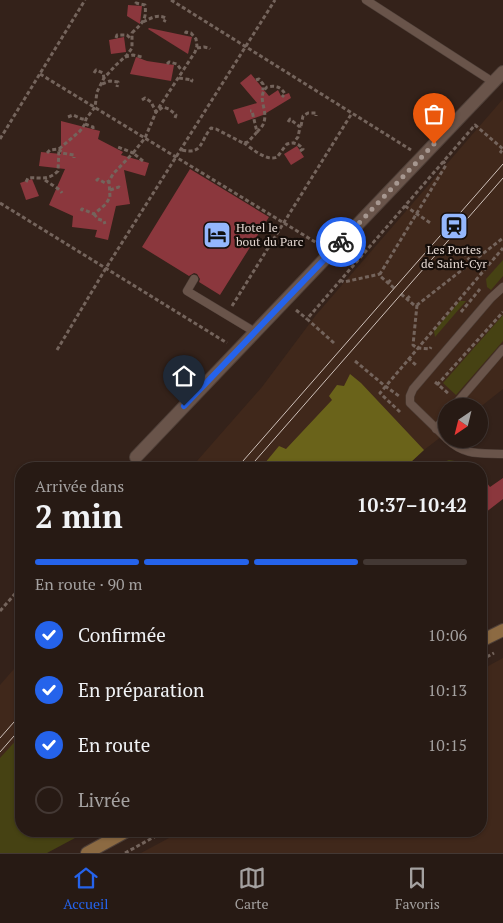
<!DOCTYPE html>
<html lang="fr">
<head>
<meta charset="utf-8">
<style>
	body { margin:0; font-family:"PT Serif",serif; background:#2f231d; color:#f1f3f6; height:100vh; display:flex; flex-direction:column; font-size:19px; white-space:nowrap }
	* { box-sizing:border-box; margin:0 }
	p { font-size:16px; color:#a4a1a0 }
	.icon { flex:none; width:28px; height:28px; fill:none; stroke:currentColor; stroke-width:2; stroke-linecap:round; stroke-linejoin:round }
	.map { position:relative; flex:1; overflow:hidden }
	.drawer { position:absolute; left:15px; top:462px; width:472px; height:375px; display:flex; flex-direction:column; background:#271a14; border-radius:20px; box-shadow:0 1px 4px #0004,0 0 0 1px #433834 }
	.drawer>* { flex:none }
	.needle { width:32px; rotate:215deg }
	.fabs { position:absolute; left:438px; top:398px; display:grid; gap:10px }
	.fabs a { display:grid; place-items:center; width:50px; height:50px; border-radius:50%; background:#271a14; box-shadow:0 1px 4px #0004,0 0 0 1px #433834; font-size:25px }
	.pin { position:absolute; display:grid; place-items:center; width:42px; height:42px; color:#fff; margin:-51px -21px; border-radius:50% 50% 50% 0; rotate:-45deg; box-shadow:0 0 5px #0007 }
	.pin .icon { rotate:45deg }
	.courier { position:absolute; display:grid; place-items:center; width:50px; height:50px; margin:-25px; border:4px solid #2563eb; border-radius:50%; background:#fff; color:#222; box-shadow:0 1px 6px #0007 }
	.summary em { font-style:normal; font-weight:600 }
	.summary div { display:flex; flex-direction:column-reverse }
	.summary { display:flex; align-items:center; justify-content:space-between; height:85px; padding:0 20px }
	h1 { font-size:32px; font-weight:600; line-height:38px }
	.bar { display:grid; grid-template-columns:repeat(4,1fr); gap:8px 5px; align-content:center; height:60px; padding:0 20px }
	.bar i { height:6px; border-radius:4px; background:#433834 }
	.bar .active { background:#2563eb }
	.bar p { grid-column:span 4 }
	ol { padding:0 20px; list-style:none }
	li { display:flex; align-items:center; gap:15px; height:55px }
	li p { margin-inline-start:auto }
	li .icon { padding:5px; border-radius:50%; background:#2563eb; color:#fff; stroke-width:4 }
	li:last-child { color:#a4a1a0 }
	li i { width:28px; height:28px; border:2px solid #433834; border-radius:50% }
	.dock { display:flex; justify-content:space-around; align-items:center; height:70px; border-top:1px solid #433834; background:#271a14; font-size:14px; color:#a4a1a0 }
	.dock a { display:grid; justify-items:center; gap:2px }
	.dock .active { color:#2563eb }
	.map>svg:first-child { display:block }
	.built { fill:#40281b }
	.green { fill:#464213 }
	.forest { fill:#6a631a }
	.building { fill:#8b373d }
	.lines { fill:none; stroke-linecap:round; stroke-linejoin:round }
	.service-casing { stroke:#4f4039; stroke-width:9 }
	.minor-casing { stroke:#4f4039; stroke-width:14 }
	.secondary-casing { stroke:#4f4039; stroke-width:14 }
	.path { stroke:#74645c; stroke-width:3; stroke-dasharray:4 2.5; stroke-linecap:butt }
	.service { stroke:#69544a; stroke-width:8 }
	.minor { stroke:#69544a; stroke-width:12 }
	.secondary { stroke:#8c6a42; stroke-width:12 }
	.tram { stroke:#cec1ba; stroke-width:1 }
	.done { stroke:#a69790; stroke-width:5; stroke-dasharray:0 9 }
	.route { stroke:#2563eb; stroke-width:6 }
	.labels { text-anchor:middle; stroke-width:4.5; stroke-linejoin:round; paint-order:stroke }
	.poi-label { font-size:12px; fill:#e3d6d0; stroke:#160e0a; text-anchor:start }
</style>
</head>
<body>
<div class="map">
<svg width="503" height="853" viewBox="0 0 503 853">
	<rect width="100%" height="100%" fill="#34221a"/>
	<g class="built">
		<path d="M503 99V389L479 408V406H446V433L424 450 411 462V469H190L262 387 316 315Z"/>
		<path d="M503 658V853H141L182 831H481V670Z"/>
		<path d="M21 661V831L0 853V685Z"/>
	</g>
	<g class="green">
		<path d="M503 260V276L491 290 487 287 486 279Z"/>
		<path d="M460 301H466L435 337 434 331Z"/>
		<path d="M503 315V341L456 395 443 383Z"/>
		<path d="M449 460 478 465 474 469H426Z"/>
		<path d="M21 735V831H88L47 853H0V758Z"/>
	</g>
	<path class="forest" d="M350 374 361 383 424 450 411 462V469H260L279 446 286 449 332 400 329 396 337 385 344 386Z"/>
	<g class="building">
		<path d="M128 5 142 6 140 24 127 16Z"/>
		<path d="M149 28 192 37 188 54 148 29Z"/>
		<path d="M124 37 126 52 111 54 109 40Z"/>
		<path d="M136 57 147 61 174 65 171 81 130 74Z"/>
		<path d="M251 74 269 96 278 90 281 96 289 93 291 98 263 115 238 124 233 110 257 103 240 83Z"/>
		<path d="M61 121 100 131 98 139 123 152 121 155 149 163 145 176 124 170 130 204 116 206 108 240 95 237 97 230 72 227 73 216 49 205 65 169 39 166 41 152 61 154Z"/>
		<path d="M297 146 304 157 291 165 284 154Z"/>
		<path d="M190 169 269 217 220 295 199 282 200 279 197 274 194 273 189 276 142 247Z"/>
		<path d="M32 179 39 196 26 200 20 183Z"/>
		<path d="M481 475 490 487 503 478V499L481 516Z"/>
	</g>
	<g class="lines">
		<defs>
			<g id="service">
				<path d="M366 0 493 82"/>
				<path d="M194 279 187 291 255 332"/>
				<path d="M454 406 503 349"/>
				<path d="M436 429 446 416"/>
				<path d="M446 438 410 403V396L413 389 491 298 503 287"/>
				<path d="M447 439C465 456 480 453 503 454"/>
			</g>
			<path id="minor" d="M136 457 503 72"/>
			<g id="secondary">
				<path d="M481 641 503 630"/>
				<path d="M87 853 127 831"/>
			</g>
		</defs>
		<use href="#service" class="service-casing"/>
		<use href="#minor" class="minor-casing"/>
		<use href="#secondary" class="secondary-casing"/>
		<g class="path">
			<path d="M171 0 411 150"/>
			<path d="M143 22C151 18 157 14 166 18L164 22"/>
			<path d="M116 38 117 35H127L131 39"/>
			<path d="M197 48 204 47 209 48 210 49"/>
			<path d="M125 57 133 55 142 57 141 59"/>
			<path d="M167 64 169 62 177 64 182 71"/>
			<path d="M94 73 96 70 103 73 104 78"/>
			<path d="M40 74 320 245"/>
			<path d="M179 78 192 80 191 82"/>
			<path d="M256 80 259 79 263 84V90"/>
			<path d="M102 84 110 81 118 82 117 87"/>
			<path d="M142 100 145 98 151 102 156 112 163 107 169 109 176 115 175 118"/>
			<path d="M68 117 73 115 82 119H86"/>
			<path d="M288 122 290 119 300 127 298 137 294 142"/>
			<path d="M85 124 93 127V130"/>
			<path d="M301 126 303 116 308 113H316V116"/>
			<path d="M257 132C260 129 263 126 264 122 268 109 256 97 267 87 276 85 281 87 285 94L282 97"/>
			<path d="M0 139 85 0"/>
			<path d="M244 143C251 148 267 162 277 157 280 154 284 147 287 144 294 142 298 143 303 149L300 151"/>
			<path d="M182 150C203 155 200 141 211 128L216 129 243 143 248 142 257 132 252 111H250"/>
			<path d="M47 153 50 150 59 149 62 153 74 155V158"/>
			<path d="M143 161 133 153 145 138 156 112 195 52 197 46 196 39 191 33 186 32 185 35"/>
			<path d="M45 180C50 184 59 188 62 193"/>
			<path d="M96 181 98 179 105 183 109 181"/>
			<path d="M26 182 28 178C41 177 48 181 58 171L59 149 80 131 85 124 86 119 95 107 97 92 104 78 116 65 127 55 132 48V33C142 23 147 20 145 5L136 3 135 6"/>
			<path d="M110 190 119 187 121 188"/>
			<path d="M0 203 227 343"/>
			<path d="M405 206 432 224"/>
			<path d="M81 211 82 209 94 214 106 204 110 197 109 181 113 174 133 153 118 147 117 149"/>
			<path d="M94 214 98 219 104 221 105 224"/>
			<path d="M459 248 481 273"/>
			<path d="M340 280 344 282 380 274"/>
			<path d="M388 283 392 278"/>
			<path d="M394 288 380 276V274L446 165 443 161"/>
			<path d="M401 294 414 305H417L503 238"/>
			<path d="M407 299 411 295"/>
			<path d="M417 305 413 345 417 348 430 349 431 347"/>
			<path d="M232 306 352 113"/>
			<path d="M296 310 307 319"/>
			<path d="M461 312 480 289"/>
			<path d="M334 343 307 319 475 125 503 149 500 153"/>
			<path d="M57 350 106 268 275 0"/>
			<path d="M408 358 417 366"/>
			<path d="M355 361 385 386 399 396"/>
			<path d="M435 382 449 394"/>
			<path d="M437 385 503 312"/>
			<path d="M400 412 380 393 503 248"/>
			<path d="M0 611 21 587"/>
			<path d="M481 660 494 653"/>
			<path d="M125 853 165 831"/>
		</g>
		<use href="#service" class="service"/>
		<use href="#minor" class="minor"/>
		<use href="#secondary" class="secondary"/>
		<g class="tram">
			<path d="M236 469 503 164"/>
			<path d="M248 469 503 178"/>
			<path d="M0 738 21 714"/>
			<path d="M0 752 21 728"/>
		</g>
	</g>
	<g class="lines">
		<path class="done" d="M341 242 434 144"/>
		<path class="route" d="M184 406 341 242"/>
	</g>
	<defs>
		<symbol id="station-square" viewBox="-11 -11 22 22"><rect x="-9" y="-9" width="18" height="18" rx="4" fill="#94b7fd" stroke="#160e0a"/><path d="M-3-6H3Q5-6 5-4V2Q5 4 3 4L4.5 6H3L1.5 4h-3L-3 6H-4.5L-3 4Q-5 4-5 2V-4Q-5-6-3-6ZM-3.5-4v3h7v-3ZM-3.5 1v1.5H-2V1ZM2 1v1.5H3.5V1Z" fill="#111"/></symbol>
		<symbol id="hotel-square" viewBox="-11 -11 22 22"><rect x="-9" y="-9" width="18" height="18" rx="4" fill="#94b7fd" stroke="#160e0a"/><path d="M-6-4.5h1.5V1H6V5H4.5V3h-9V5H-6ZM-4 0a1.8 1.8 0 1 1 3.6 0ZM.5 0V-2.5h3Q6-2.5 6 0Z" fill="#111"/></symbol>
	</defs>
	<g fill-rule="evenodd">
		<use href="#station-square" x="438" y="210" width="32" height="32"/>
		<use href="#hotel-square" x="201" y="219" width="32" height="32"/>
	</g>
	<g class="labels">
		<g class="poi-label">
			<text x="236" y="232">Hotel le<tspan x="236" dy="14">bout du Parc</tspan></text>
			<text x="454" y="254" text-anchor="middle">Les Portes<tspan x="454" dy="14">de Saint-Cyr</tspan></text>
		</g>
	</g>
</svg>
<div class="fabs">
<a><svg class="needle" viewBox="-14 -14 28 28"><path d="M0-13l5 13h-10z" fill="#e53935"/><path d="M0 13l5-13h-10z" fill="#a4a1a0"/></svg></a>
</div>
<div class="pin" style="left:434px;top:144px;background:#ea580c"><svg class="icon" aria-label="bag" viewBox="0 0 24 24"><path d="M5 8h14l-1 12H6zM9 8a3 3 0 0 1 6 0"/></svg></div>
<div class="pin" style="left:184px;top:406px;background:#1f2937"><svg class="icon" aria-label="home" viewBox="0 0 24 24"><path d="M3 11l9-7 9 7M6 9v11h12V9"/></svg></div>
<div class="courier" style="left:341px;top:242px"><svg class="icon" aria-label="bike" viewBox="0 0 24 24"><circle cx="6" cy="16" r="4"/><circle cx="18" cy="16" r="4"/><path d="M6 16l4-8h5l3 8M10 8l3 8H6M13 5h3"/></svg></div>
<section class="drawer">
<div class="summary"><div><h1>2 min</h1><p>Arrivée dans</p></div><em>10:37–10:42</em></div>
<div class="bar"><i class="active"></i><i class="active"></i><i class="active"></i><i></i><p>En route · 90 m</p></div>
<ol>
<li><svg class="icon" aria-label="check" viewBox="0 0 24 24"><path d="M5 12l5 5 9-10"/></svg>Confirmée<p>10:06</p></li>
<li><svg class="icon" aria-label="check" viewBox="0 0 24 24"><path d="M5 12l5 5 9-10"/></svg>En préparation<p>10:13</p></li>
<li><svg class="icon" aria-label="check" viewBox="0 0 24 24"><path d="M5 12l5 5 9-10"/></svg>En route<p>10:15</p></li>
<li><i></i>Livrée</li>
</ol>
</section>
</div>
<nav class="dock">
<a class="active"><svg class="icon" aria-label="home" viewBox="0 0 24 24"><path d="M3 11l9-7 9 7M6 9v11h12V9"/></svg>Accueil</a>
<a><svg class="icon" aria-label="map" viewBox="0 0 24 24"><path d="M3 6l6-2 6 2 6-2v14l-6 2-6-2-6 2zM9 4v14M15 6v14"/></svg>Carte</a>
<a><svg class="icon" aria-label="saved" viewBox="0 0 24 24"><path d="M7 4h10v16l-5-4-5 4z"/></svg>Favoris</a>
</nav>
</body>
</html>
